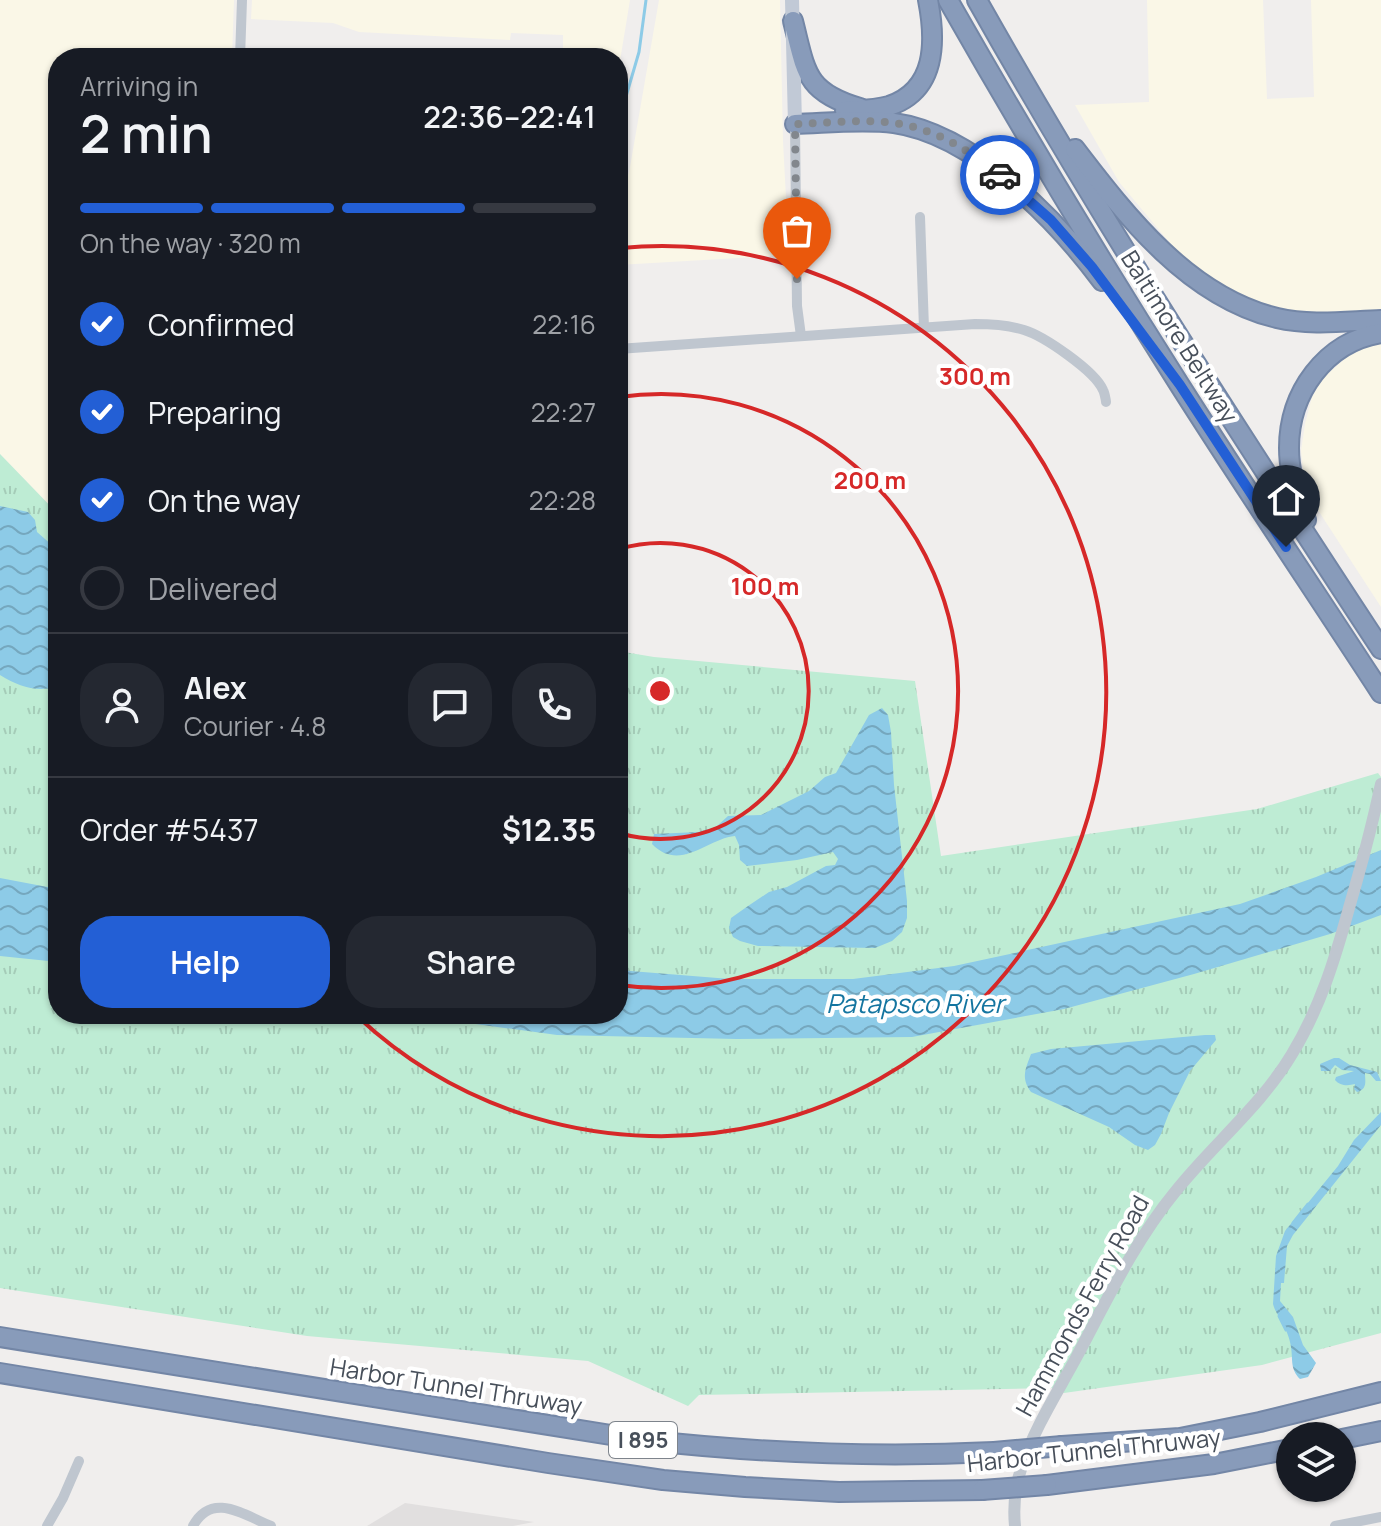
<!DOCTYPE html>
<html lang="en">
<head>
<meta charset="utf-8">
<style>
	body { margin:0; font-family:Manrope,sans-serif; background:#242831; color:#f1f3f6; height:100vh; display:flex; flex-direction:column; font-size:30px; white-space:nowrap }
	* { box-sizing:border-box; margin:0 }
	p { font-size:26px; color:#9ea1a6 }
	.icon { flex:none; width:44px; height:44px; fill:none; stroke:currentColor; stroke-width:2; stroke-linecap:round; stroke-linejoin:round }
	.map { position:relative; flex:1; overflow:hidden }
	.details { position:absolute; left:48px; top:48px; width:580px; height:976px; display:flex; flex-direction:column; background:#171b24; border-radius:32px; box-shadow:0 2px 6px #0004 }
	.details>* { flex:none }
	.buttons { position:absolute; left:1276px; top:1422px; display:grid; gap:16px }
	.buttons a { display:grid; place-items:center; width:80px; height:80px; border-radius:50%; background:#171b24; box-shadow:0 2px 6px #0004; font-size:40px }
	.pin { position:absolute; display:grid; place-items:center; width:68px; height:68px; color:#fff; margin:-82px -34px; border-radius:50% 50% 50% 0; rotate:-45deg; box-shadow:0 0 8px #0007 }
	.pin .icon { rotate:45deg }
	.courier { position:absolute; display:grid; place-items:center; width:80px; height:80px; margin:-40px; border:6px solid #235fd5; border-radius:50%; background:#fff; color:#222; box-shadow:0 2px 10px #0007 }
	.overview em { font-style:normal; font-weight:600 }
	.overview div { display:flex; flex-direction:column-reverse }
	.overview { display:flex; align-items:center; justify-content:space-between; height:136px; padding:0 32px }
	h1 { font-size:52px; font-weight:600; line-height:60px }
	.bar { display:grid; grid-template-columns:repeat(4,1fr); gap:12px 8px; align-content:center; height:96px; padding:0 32px }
	.bar i { height:10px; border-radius:6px; background:#363941 }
	.bar .active { background:#235fd5 }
	.bar p { grid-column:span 4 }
	.line { display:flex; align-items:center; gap:20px; padding:0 32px; border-top:2px solid #363941 }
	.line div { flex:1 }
	.round { display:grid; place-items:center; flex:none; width:84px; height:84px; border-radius:32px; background:#242831 }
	ol { padding:0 32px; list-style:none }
	li { display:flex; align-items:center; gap:24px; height:88px }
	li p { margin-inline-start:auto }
	li .icon { padding:8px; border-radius:50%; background:#235fd5; color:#fff; stroke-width:4 }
	li:last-child { color:#9ea1a6 }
	li i { width:44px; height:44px; border:4px solid #363941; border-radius:50% }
	.action { display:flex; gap:16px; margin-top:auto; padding:16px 32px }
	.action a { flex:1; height:92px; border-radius:32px; background:#235fd5; color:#fff; font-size:32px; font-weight:600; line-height:92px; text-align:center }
	.action a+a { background:#242831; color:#f1f3f6 }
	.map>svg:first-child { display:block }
	.commercial { fill:#faf7e7 }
	.education { fill:#e1dfdf }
	.park { fill:url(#park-tufts) }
	.water { fill:url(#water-waves) }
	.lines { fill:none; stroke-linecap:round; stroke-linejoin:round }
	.stream { stroke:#8dcbe7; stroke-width:3 }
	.motorway-casing { stroke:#7386a6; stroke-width:22 }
	.minor { stroke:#bfc6cf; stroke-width:10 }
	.tertiary { stroke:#bfc6cf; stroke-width:12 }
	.secondary { stroke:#c1c9d6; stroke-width:14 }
	.motorway { stroke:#889bba; stroke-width:18 }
	.motorway-bridge-casing { stroke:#7386a6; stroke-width:22; stroke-linecap:butt }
	.motorway-bridge { stroke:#889bba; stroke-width:18 }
	.done { stroke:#82878d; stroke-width:8; stroke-dasharray:0 14.4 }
	.route { stroke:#235fd5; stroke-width:10 }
	.ring { fill:none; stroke:#d62828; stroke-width:4 }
	.labels { text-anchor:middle; stroke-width:8; stroke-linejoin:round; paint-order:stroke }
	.shield { fill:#fff; stroke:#7e848c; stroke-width:2 }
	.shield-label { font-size:22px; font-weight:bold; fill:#474f5a }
	.street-label { font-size:24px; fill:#474f5a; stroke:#fff }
	.water-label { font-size:26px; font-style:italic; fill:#1475a0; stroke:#fff }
	.centre { fill:#d62828; stroke:#fff; stroke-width:4 }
	.ring-label { font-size:24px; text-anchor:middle; font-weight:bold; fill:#d62828; stroke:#fff; stroke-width:8; stroke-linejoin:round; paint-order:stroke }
</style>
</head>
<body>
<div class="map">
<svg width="1381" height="1526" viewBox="0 0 1381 1526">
	<defs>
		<pattern id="park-tufts" width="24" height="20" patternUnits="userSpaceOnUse" patternTransform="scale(2)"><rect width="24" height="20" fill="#beecd4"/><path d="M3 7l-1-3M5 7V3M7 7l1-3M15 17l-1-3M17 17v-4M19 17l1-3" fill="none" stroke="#a5ccb8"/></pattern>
		<pattern id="water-waves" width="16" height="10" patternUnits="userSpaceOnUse" patternTransform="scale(2)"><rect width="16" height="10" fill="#8dcbe7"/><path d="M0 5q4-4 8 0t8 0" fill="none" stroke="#75a7be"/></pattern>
	</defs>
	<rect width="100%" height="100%" fill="#f0eeed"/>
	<g class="commercial">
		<path d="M0 0H234L232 58H58V514L0 454Z"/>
		<path d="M252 0H630L618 73V58H563V35L511 33 510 40 359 32 333 23 251 19Z"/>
		<path d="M659 0H780L783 141 789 255 618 265V219L630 167Z"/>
		<path d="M1147 0H1263L1267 99 1314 97 1311 0H1381V315L1313 317 1268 310 1215 284 1175 249 1119 182 1075 105 1149 102Z"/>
		<path d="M1381 343V607L1314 504 1304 478 1301 451 1305 424 1312 397 1323 378 1349 355 1366 347Z"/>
	</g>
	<path class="education" d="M405 1503 534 1522 513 1526H367Z"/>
	<path class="park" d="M0 454 58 514V1014H618V651L654 657 915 681 941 856 1257 809 1378 773 1381 777V1333L1262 1365 1064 1393 1052 1388 699 1395 688 1406 588 1361 307 1336 0 1288Z"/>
	<g class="water">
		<path d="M0 506 28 512 35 520 37 532 53 546 58 556V687C34 692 20 687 0 675Z"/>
		<path d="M882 708 888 715 891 732 894 785 907 901V918L902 932 892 941 875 948 758 946 740 941 733 937 729 928 731 918 748 906 769 892 787 887 826 866 835 865 838 859 833 852 797 860 747 866 740 860 739 845 735 836C708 838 680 873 652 844L654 834 698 832 716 827 728 816 761 815 809 791 825 777 836 773 869 715Z"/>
		<path d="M1381 850V915L1330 934 1194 974 1064 1009 912 1037 737 1039 557 1035 439 1019 380 1014H618V970L730 979H853L954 966 1240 904 1316 877Z"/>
		<path d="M0 878 58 889V962L0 956Z"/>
		<path d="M1205 1035H1215L1216 1040 1190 1071 1169 1113 1161 1134 1155 1145 1148 1150 1135 1145 1109 1127 1031 1092C1021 1078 1025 1070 1031 1054L1051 1049Z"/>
		<path d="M1334 1058H1339L1350 1065 1377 1072 1381 1081H1376L1370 1074 1365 1073C1365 1081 1368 1089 1357 1092L1354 1089 1355 1084C1348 1086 1340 1086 1335 1080L1336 1077 1354 1071 1342 1070 1335 1065 1330 1071H1321L1320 1064Z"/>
		<path d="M1381 1112V1125L1293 1235 1287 1246 1284 1283H1281L1280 1301 1293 1317 1303 1345 1316 1363 1308 1377 1300 1379C1290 1369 1293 1360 1291 1347 1290 1339 1286 1329 1282 1322 1279 1315 1275 1312 1273 1304L1276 1256 1285 1231 1338 1166 1354 1140Z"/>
	</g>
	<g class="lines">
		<g class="stream">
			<path d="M618 124 639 52 646 0"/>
			<path d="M1293 1223 1308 1204"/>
			<path d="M1279 1316 1286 1330"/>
		</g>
		<defs>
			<g id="motorway">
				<path d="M948 0C1022 130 1099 258 1179 384 1245 488 1314 590 1381 693"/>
				<path d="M977 0C1102 222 1241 436 1381 649"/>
				<path d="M793 21C806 72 805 92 860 108"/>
				<path d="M845 111C860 110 875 110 889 106 937 90 936 41 928 0"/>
				<path d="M795 124C827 123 862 119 894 123 973 134 1056 219 1102 281"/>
				<path d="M1075 149C1127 217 1189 297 1277 318 1311 326 1347 321 1381 320"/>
				<path d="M1306 520C1297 498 1289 473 1289 448 1289 393 1325 342 1381 333"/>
				<path d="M0 1337 642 1440C760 1453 876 1458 994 1452"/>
				<path d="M0 1373 548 1463 663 1480 745 1487 839 1492 982 1490"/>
				<path d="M1342 1439 1381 1431"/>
				<path d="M1062 1446 1180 1438 1260 1422 1381 1392"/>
				<path d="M1047 1485 1214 1464 1290 1449"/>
			</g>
		</defs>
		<use href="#motorway" class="motorway-casing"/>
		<g class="minor">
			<path d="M240 58 242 0"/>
			<path d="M795 124 797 306 801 336"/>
			<path d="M920 217 924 328"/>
			<path d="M618 349 975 324C992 324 1008 325 1024 330 1044 336 1095 371 1103 390 1104 391 1106 400 1106 402"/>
			<path d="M47 1526 63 1498 79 1461"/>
			<path d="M193 1526C212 1491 244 1515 271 1526"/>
			<path d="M1335 1526 1381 1517"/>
		</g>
		<path class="tertiary" d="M1015 1526C1013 1505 1015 1486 1022 1466 1034 1429 1057 1393 1076 1358 1106 1302 1134 1242 1175 1192 1213 1144 1261 1106 1292 1054 1320 1008 1335 959 1349 908 1361 867 1372 826 1381 784"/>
		<path class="secondary" d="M792 0 795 124"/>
		<use href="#motorway" class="motorway"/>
		<defs>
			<g id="motorway-bridge">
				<path d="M994 1452 1062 1446"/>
				<path d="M982 1490 1047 1485"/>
			</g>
		</defs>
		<use href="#motorway-bridge" class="motorway-bridge-casing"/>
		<use href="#motorway-bridge" class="motorway-bridge"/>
	</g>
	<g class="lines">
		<path class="done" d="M797 279 795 124C828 123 862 119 895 123 935 129 969 150 1000 175"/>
		<path class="route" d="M1000 175 1051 220 1092 267 1180 385 1286 547"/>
	</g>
	<g class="ring">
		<path d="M619 549A148 148 0 1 1 619 833"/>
		<path d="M619 397A297 297 0 1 1 619 985"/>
		<path d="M621 248A445 445 0 1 1 357 1016"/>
	</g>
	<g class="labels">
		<rect class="shield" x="609" y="1422" width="68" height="36" rx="6"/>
		<g class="shield-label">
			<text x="643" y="1448">I 895</text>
		</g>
		<g class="street-label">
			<text transform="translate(1179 337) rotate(58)" y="8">Baltimore Beltway</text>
			<text transform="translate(1083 1306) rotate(-61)" y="8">Hammonds Ferry Road</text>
			<text transform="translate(456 1387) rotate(9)" y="8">Harbor Tunnel Thruway</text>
			<text transform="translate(1094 1451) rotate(-6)" y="8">Harbor Tunnel Thruway</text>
		</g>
		<g class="water-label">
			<text x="915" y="1013">Patapsco River</text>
		</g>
	</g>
	<circle cx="660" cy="691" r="12" class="centre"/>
	<g class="ring-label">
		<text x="975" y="385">300 m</text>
		<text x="870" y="489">200 m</text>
		<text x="765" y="595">100 m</text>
	</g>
</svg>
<div class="buttons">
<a><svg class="icon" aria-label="layers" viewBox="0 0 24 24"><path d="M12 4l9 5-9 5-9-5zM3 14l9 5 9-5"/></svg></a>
</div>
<div class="pin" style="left:797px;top:279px;background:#ea580c"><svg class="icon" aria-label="bag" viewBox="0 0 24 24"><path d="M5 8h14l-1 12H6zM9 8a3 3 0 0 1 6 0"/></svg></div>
<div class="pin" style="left:1286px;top:547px;background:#1f2937"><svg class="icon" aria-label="home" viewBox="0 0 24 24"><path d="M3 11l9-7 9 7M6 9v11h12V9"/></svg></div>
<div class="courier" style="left:1000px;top:175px"><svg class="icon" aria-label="car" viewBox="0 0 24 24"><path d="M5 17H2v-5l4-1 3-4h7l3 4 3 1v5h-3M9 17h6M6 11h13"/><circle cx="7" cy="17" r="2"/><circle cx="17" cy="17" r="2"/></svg></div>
<section class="details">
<div class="overview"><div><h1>2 min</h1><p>Arriving in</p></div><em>22:36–22:41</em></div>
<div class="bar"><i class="active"></i><i class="active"></i><i class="active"></i><i></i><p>On the way · 320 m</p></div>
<ol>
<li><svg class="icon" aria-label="check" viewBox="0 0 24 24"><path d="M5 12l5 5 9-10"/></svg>Confirmed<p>22:16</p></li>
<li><svg class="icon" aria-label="check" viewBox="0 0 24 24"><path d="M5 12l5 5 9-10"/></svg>Preparing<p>22:27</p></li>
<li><svg class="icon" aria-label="check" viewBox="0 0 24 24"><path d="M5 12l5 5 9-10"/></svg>On the way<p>22:28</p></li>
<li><i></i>Delivered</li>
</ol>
<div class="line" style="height:144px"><a class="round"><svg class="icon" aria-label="person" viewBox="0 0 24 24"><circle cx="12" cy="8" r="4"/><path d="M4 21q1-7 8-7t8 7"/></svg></a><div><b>Alex</b><p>Courier · 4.8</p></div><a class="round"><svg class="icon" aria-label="chat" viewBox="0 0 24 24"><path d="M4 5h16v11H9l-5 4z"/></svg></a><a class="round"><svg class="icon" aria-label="phone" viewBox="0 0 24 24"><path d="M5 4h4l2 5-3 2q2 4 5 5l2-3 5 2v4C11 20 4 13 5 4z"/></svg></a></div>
<div class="line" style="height:104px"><div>Order #5437</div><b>$12.35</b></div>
<div class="action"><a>Help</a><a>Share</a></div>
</section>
</div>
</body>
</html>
